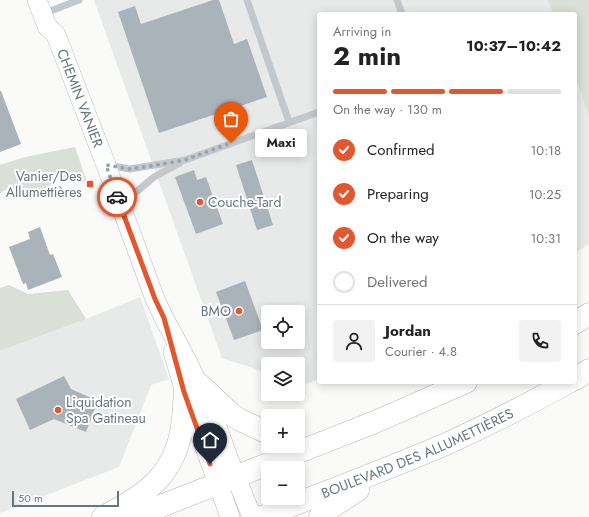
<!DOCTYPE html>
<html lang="en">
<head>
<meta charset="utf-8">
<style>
	body { margin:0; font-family:Jost,sans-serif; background:#f2f2f2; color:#222; height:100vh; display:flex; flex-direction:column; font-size:15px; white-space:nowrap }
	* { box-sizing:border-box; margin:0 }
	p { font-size:13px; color:#767676 }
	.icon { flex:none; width:22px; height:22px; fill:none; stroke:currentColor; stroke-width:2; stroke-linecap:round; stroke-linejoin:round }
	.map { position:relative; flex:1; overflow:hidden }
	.side { position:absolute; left:317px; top:12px; width:260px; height:372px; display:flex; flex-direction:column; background:#fff; border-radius:4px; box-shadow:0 2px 10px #0003 }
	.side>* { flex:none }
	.tools { position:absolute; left:261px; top:305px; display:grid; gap:8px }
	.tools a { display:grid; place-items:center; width:44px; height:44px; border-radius:4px; background:#fff; box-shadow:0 2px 10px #0003; font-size:20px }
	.scale { position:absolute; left:12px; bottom:10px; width:107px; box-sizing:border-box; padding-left:4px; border:2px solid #657683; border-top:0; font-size:11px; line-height:14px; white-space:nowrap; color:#657683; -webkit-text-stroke:3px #fff; paint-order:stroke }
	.pin { position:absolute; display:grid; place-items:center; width:34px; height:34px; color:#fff; margin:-41px -17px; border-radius:50% 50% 50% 0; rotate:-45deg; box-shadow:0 0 4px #0007 }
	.pin .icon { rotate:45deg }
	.courier { position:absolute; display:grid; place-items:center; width:40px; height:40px; margin:-20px; border:3px solid #e4572e; border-radius:50%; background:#fff; color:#222; box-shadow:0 1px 5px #0007 }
	.bubble { position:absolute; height:28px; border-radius:4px; background:#fff; box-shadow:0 2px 10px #0003; font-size:13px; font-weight:700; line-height:28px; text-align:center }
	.overview em { font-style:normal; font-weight:700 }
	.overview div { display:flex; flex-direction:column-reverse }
	.overview { display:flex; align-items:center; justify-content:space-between; height:68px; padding:0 16px }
	h1 { font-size:26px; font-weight:700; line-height:30px }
	.bar { display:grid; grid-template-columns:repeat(4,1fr); gap:6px 4px; align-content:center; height:48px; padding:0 16px }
	.bar i { height:5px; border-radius:3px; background:#e0e0e0 }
	.bar .active { background:#e4572e }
	.bar p { grid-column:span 4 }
	.line { display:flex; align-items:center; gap:10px; padding:0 16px; border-top:1px solid #e0e0e0 }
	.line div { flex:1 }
	.round { display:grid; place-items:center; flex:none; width:42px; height:42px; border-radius:4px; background:#f2f2f2 }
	ol { padding:0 16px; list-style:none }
	li { display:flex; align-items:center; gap:12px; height:44px }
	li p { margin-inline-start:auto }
	li .icon { padding:4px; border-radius:50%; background:#e4572e; color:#fff; stroke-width:4 }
	li:last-child { color:#767676 }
	li i { width:22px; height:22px; border:2px solid #e0e0e0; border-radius:50% }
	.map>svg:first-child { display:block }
	.built { fill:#e8e9e9; fill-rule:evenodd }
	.green { fill:#dadfd7 }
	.building { fill:#aab3b9 }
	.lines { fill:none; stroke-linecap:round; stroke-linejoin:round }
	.secondary-casing { stroke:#b3babf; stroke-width:20 }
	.highway-casing { stroke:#b4b9bd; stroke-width:23 }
	.lane { stroke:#c3c8cc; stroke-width:7 }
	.secondary { stroke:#fff; stroke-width:19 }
	.highway { stroke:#fff; stroke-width:22 }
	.done { stroke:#99a4ac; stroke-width:4; stroke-dasharray:0 7.2 }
	.route { stroke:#e4572e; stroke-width:5 }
	.poi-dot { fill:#e4572e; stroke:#fff; stroke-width:1.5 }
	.labels { text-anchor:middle; stroke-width:4; stroke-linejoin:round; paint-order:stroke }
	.street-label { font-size:14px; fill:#657683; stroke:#fff }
	.poi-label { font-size:14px; fill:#657683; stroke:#fff; text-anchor:end }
</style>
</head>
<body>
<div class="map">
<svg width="589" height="517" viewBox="0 0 589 517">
	<rect width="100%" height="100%" fill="#fafaf8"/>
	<g class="built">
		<path d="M94 0H551L556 14H319V379L303 385 298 383V364H268V373L222 358ZM268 312H298V342H268Z"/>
		<path d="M575 69 589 111V244L575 253Z"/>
		<path d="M140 297 169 379 151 385 119 467 0 513V351L86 319Z"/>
	</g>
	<g class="green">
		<path d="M548 0H589V116L575 76V14H553Z"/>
		<path d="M75 147 87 182 59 178 39 195 9 188 0 193V165L25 157Z"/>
		<path d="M9 285 28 294 68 290 86 319 0 351V288Z"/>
	</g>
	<g class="building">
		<path d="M213 0H219L234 44 247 39 267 97 159 133 118 12 135 6 141 24Z"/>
		<path d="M0 91H1L21 144 0 152Z"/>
		<path d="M252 160 273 225 257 230 236 165Z"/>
		<path d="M194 170 197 180 206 177 223 224 196 234 175 177Z"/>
		<path d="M40 227 50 255 53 254 62 277 28 290 26 283 23 284 9 247 30 239 28 232Z"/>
		<path d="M245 281 263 330 234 340 216 292Z"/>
		<path d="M64 376 71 389 98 401 86 432 54 419 30 430 16 399Z"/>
	</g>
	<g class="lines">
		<defs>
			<g id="secondary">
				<path id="s1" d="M37 0 47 26 56 35 106 165 155 299 164 318 186 359 210 408 228 457 252 517"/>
				<path d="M173 352 185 392 230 517"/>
			</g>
			<g id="highway">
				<path d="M575 323 589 314"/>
				<path d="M575 379 589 370"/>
				<path d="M198 383 231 414 238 419 268 433"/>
				<path d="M103 517C144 496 175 476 182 426 184 415 184 403 185 392"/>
				<path d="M133 517 375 422 466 382"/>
				<path id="s2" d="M262 517C323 493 386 470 446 444 488 425 529 404 569 382"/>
				<path d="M320 517 330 508 358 490"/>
			</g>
		</defs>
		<use href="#secondary" class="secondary-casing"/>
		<use href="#highway" class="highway-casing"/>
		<g class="lane">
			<path d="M247 0 289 122"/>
			<path d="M397 0 402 14"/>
			<path d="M53 10 79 0"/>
			<path d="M108 165 130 169 185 160 319 112"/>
			<path d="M122 204 154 177 180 163"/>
		</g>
		<use href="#secondary" class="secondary"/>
		<use href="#highway" class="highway"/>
	</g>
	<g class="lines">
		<path class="done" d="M117 197 106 165 130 169 151 166 185 160 231 143"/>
		<path class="route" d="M117 197 155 299 164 318 184 392 210 464"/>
	</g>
	<g class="poi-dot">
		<rect x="86" y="180" width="8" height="8" rx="2"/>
		<circle cx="200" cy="202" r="4"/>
		<circle cx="239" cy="311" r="4"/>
		<circle cx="58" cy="410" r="4"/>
	</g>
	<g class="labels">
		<g class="street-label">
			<text dy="5" stroke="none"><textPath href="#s1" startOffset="108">CHEMIN VANIER</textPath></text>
			<text dy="5" stroke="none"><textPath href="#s2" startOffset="168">BOULEVARD DES ALLUMETTIÈRES</textPath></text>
		</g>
		<g class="poi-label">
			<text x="82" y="181">Vanier/Des<tspan x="82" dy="16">Allumettières</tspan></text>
			<text x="208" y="207" text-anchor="start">Couche-Tard</text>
			<text x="231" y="316">BMO</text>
			<text x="66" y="407" text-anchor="start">Liquidation<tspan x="66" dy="16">Spa Gatineau</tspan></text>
		</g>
	</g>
</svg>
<div class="tools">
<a><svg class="icon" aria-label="locate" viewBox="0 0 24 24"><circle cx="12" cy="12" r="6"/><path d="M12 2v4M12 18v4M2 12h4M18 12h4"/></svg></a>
<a><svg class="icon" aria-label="layers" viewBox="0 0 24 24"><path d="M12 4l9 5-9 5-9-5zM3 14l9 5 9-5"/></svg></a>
<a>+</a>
<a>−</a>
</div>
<div class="scale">50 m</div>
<div class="pin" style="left:231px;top:143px;background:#ea580c"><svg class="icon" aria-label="bag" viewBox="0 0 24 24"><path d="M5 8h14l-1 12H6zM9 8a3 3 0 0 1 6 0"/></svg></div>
<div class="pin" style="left:210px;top:464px;background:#1f2937"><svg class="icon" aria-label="home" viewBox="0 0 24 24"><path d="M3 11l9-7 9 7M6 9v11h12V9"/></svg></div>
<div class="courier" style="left:117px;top:197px"><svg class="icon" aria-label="car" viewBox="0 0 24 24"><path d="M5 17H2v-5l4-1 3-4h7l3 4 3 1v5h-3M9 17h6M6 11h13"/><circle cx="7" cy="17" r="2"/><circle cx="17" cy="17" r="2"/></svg></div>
<div class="bubble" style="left:255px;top:129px;width:52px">Maxi</div>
<section class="side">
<div class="overview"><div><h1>2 min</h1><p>Arriving in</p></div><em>10:37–10:42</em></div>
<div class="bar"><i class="active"></i><i class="active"></i><i class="active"></i><i></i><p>On the way · 130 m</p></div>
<ol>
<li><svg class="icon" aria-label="check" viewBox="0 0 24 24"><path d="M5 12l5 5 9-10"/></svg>Confirmed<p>10:18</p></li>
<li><svg class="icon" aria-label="check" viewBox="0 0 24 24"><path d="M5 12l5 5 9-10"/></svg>Preparing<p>10:25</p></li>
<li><svg class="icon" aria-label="check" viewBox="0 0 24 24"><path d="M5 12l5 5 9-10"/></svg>On the way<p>10:31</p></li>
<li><i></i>Delivered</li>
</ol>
<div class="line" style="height:72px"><a class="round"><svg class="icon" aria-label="person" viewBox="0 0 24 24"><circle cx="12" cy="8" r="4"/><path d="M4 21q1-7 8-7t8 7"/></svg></a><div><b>Jordan</b><p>Courier · 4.8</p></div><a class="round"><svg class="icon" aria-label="phone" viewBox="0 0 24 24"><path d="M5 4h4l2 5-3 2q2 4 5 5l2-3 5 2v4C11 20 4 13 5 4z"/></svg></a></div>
</section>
</div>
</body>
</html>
